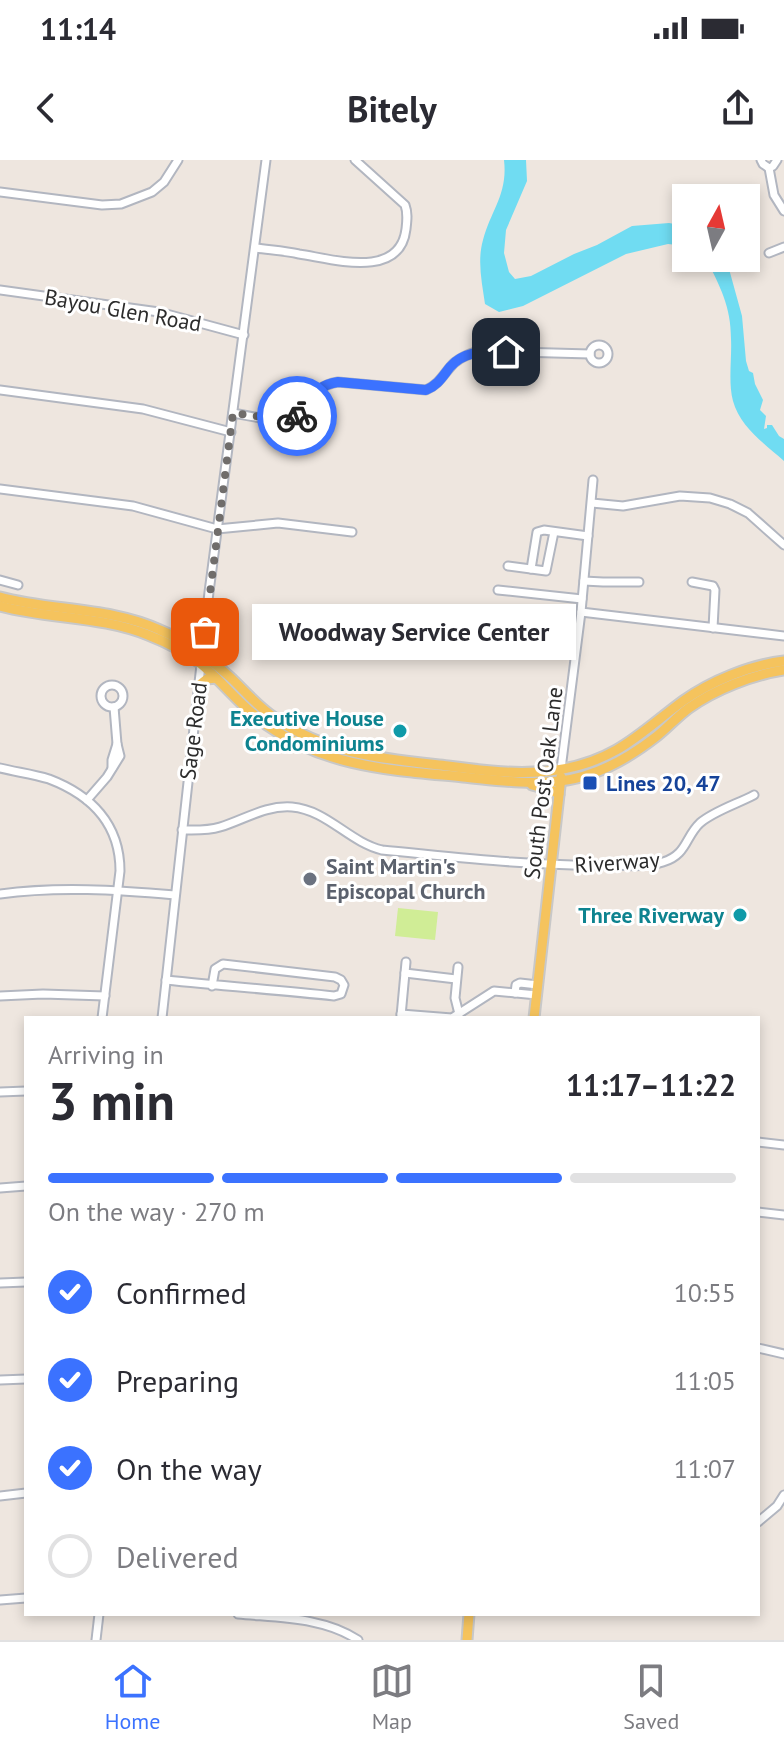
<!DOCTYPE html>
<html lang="en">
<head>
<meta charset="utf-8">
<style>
	body { margin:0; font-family:"PT Sans",sans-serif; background:#f2f2f3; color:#2b2b33; height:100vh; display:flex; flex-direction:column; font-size:30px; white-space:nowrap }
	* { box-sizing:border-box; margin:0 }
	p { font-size:26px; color:#7c7c81 }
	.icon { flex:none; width:44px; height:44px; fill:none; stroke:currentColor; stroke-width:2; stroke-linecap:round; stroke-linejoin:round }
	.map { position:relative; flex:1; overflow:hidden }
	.details { position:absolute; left:24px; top:856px; width:736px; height:600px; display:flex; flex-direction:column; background:#fff; border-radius:0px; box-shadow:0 4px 12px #0003 }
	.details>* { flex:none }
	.needle { width:52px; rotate:8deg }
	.tools { position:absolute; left:672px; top:24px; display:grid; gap:16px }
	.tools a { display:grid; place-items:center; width:88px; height:88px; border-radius:0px; background:#fff; box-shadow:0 4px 12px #0003; font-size:40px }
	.pin { position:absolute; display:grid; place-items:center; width:68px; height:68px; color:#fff; margin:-34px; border-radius:16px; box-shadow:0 4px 12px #0006 }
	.courier { position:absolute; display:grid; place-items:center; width:80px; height:80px; margin:-40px; border:6px solid #3b72ff; border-radius:50%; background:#fff; color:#222; box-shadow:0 2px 10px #0007 }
	.bubble { position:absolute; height:56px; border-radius:0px; background:#fff; box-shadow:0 4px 12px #0003; font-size:26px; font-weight:600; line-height:56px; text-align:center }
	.summary em { font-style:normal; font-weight:600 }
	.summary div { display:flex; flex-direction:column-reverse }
	.summary { display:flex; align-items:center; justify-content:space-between; height:136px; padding:0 24px }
	h1 { font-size:52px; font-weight:600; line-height:60px }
	.bar { display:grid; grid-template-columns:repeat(4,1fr); gap:12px 8px; align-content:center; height:96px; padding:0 24px }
	.bar i { height:10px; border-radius:6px; background:#e1e1e2 }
	.bar .selected { background:#3b72ff }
	.bar p { grid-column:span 4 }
	ol { padding:0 24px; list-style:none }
	li { display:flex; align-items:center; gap:24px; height:88px }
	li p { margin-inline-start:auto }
	li .icon { padding:8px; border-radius:50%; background:#3b72ff; color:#fff; stroke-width:4 }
	li:last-child { color:#7c7c81 }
	li i { width:44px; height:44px; border:4px solid #e1e1e2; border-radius:50% }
	.status { display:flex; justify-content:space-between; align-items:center; height:56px; padding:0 40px; background:#fff; direction:ltr }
	.status svg { height:22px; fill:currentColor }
	header { display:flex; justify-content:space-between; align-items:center; height:104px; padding:0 24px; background:#fff; font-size:36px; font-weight:600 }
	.dock { display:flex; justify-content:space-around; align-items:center; height:112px; border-top:2px solid #e1e1e2; background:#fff; font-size:22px; color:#7c7c81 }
	.dock a { display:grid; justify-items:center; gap:4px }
	.dock .selected { color:#3b72ff }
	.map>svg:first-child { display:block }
	.pitch { fill:#d0ed96 }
	.water { fill:#70dcf2 }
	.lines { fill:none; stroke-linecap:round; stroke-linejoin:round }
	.minor-casing { stroke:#b2b6c0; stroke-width:11 }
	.major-casing { stroke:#c8c8c8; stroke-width:13 }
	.minor { stroke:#fff; stroke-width:7 }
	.major { stroke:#f5c35d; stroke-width:9 }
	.done { stroke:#706d6b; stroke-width:8; stroke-dasharray:0 14.4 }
	.route { stroke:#3b72ff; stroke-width:10 }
	.culture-dot { fill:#0f9aa8; stroke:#fff; stroke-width:3 }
	.transit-dot { fill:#1a4fb4; stroke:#fff; stroke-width:3 }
	.worship-dot { fill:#6b7280; stroke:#fff; stroke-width:3 }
	.labels { text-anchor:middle; stroke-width:6; stroke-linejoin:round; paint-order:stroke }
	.street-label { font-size:22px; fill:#2c2c2c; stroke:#fff }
	.culture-label { font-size:22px; font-weight:bold; fill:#0d838f; stroke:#fff; text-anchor:end }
	.transit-label { font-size:22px; font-weight:bold; fill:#164399; stroke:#fff; text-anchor:start }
	.worship-label { font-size:22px; font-weight:bold; fill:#5b616d; stroke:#fff; text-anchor:start }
</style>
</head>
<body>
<div class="status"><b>11:14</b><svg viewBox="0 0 49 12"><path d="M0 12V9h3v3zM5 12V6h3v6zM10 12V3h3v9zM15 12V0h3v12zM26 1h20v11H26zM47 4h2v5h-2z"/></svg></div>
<header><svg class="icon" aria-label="back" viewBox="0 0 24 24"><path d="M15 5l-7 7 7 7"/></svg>Bitely<svg class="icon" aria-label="share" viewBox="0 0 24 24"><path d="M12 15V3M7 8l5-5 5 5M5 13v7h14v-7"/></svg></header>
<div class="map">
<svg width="784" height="1480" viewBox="0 0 784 1480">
	<rect width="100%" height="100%" fill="#eee6df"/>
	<path class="pitch" d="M398 748 438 752 435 780 395 776Z"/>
	<g class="water">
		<path d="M504 0H526L527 21 506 70 504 93 509 112 515 119 531 116 574 94 597 85 632 66 669 63 686 66V86L668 84 626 94 523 146 499 152 485 144C482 123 477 101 483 80 491 50 508 34 504 0Z"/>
		<path d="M706 98H726L742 156 746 201 749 211 753 213 755 224 763 240 760 250 766 256 764 269 767 268V265H772L779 276 784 279V301C765 284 740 267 733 241 728 223 732 198 731 179 731 146 720 127 706 98Z"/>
	</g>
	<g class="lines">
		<defs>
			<g id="minor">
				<path d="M761 0 763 4 769 8 773 6 777 0"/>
				<path d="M769 8 774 35 784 51"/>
				<path d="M0 32 102 45 121 44 152 32 164 22 178 0"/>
				<path d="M256 88C270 90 285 91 299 94 333 99 400 120 406 69 407 60 408 53 405 45L355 0"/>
				<path d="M769 93 784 87"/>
				<path d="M0 130 159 152 244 175"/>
				<circle cx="599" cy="194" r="9"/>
				<path d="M0 230 143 249 231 272"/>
				<path d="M233 253C249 256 283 264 296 257 316 245 308 227 338 222L426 230C440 224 444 213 454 203 461 197 469 194 478 191L590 194"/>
				<path d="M0 329 133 346 217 369 278 363 352 372"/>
				<path d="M592 343 623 346 680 336 710 338 730 344 748 353 784 385"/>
				<path d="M508 406 546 411 554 372"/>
				<path d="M531 409 537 372 544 370 588 376"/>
				<path d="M0 420 18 425"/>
				<path d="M584 421 603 422H639"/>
				<path d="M692 422 713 426 715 430 713 468"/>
				<path d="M498 430 582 439"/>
				<path d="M581 452 784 476"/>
				<circle cx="112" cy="536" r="11"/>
				<path d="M0 608C16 612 33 614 49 619 91 635 120 664 120 711L102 858"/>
				<path d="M112 608V600L117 584"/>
				<path d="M561 609 581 452 593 320"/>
				<path d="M87 640 107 617 120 596 117 584 114 547"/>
				<path d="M182 670C195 670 207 671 220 667 244 660 265 645 292 647 327 650 349 682 382 690 456 697 529 706 602 705 622 705 644 708 663 702 687 695 685 677 700 663 714 651 737 644 754 635"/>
				<path d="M0 734C58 726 117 730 175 735"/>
				<path d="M458 807 455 838 459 854"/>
				<path d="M405 813 456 819"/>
				<path d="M166 820C222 826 278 830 334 836L341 834 344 825 341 820 335 817 223 804 215 809 212 826"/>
				<path d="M515 833 516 825 520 823 538 825"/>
				<path d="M0 836 43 834 105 836"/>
				<path d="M401 854 452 858 494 831 537 835"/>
				<path d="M401 856 406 802"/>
				<path d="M162 858 209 432 266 0"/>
				<path d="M0 932 26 931"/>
				<path d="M758 982 784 985"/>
				<path d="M0 1028 26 1026"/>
				<path d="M758 1052 784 1055"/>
				<path d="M0 1123 26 1122"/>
				<path d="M758 1188 784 1194"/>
				<path d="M0 1220 26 1219"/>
				<path d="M0 1336 26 1333"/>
				<path d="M758 1362 777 1346 784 1335"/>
				<path d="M0 1440 26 1438"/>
				<path d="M238 1454C278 1458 324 1457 358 1480"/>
				<path d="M96 1480 99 1454"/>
			</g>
			<g id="major">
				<path d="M0 437C52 451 110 447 160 470 187 481 209 498 230 517 245 531 258 547 275 558 328 595 386 599 448 606 486 611 525 616 563 609 618 599 641 572 683 541 711 521 750 505 784 501"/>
				<path d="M0 446C48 459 102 456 148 475 166 482 186 492 201 504 224 523 242 548 267 565 328 608 392 610 463 617 495 620 528 625 560 621 596 617 629 598 657 576 668 567 678 556 689 548 716 529 752 515 784 510"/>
				<path d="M198 526 207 519 216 518"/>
				<path d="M532 625 551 630 559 634"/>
				<path d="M534 858 561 617"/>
				<path d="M467 1480 469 1454"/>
			</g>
		</defs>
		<use href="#minor" class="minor-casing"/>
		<use href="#major" class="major-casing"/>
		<use href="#minor" class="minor"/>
		<use href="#major" class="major"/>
	</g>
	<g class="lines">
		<path class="done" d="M205 472 233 253 286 260 297 256"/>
		<path class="route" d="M297 256C314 240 312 226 338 222L426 230C438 225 442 217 450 207 465 190 484 192 506 192"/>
	</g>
	<g class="culture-dot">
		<circle cx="400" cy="571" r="8"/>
		<circle cx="740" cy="755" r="8"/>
	</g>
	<rect class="transit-dot" x="582" y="615" width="16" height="16" rx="4"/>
	<circle class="worship-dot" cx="310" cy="719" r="8"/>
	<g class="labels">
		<g class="street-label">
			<text transform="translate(123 150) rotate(10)" y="8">Bayou Glen Road</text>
			<text transform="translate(193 571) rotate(-83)" y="8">Sage Road</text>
			<text transform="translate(543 623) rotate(-83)" y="8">South Post Oak Lane</text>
			<text transform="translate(617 702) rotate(-4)" y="8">Riverway</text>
		</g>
		<g class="culture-label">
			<text x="384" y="566">Executive House<tspan x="384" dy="25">Condominiums</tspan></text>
			<text x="724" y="763">Three Riverway</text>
		</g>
		<g class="transit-label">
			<text x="606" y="631">Lines 20, 47</text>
		</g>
		<g class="worship-label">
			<text x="326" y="714">Saint Martin's<tspan x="326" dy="25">Episcopal Church</tspan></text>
		</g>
	</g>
</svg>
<div class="tools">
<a><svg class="needle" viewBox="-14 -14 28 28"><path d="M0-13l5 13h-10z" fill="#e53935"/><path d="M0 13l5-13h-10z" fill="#7c7c81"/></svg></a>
</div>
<div class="pin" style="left:205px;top:472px;background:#ea580c"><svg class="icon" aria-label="bag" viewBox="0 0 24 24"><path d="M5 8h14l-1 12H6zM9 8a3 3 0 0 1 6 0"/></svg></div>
<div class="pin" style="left:506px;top:192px;background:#1f2937"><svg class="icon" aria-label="home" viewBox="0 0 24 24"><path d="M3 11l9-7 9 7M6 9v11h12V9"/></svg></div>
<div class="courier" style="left:297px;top:256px"><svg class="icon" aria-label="bike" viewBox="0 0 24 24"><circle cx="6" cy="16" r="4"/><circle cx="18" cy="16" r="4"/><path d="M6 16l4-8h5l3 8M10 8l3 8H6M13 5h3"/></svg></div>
<div class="bubble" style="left:252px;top:444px;width:324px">Woodway Service Center</div>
<section class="details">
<div class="summary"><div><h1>3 min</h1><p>Arriving in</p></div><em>11:17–11:22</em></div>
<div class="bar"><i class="selected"></i><i class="selected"></i><i class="selected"></i><i></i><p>On the way · 270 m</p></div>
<ol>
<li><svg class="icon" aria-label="check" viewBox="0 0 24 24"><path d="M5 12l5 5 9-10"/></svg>Confirmed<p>10:55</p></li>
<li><svg class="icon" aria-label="check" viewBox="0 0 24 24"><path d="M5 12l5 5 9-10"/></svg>Preparing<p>11:05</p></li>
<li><svg class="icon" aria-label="check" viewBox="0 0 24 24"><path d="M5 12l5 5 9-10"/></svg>On the way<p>11:07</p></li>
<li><i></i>Delivered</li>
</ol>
</section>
</div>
<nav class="dock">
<a class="selected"><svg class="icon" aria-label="home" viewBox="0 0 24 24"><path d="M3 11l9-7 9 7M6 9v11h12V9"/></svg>Home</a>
<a><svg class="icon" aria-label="map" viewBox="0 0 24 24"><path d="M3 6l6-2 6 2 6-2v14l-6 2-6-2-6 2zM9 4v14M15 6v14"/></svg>Map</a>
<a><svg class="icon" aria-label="saved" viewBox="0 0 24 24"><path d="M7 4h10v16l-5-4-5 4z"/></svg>Saved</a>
</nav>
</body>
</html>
